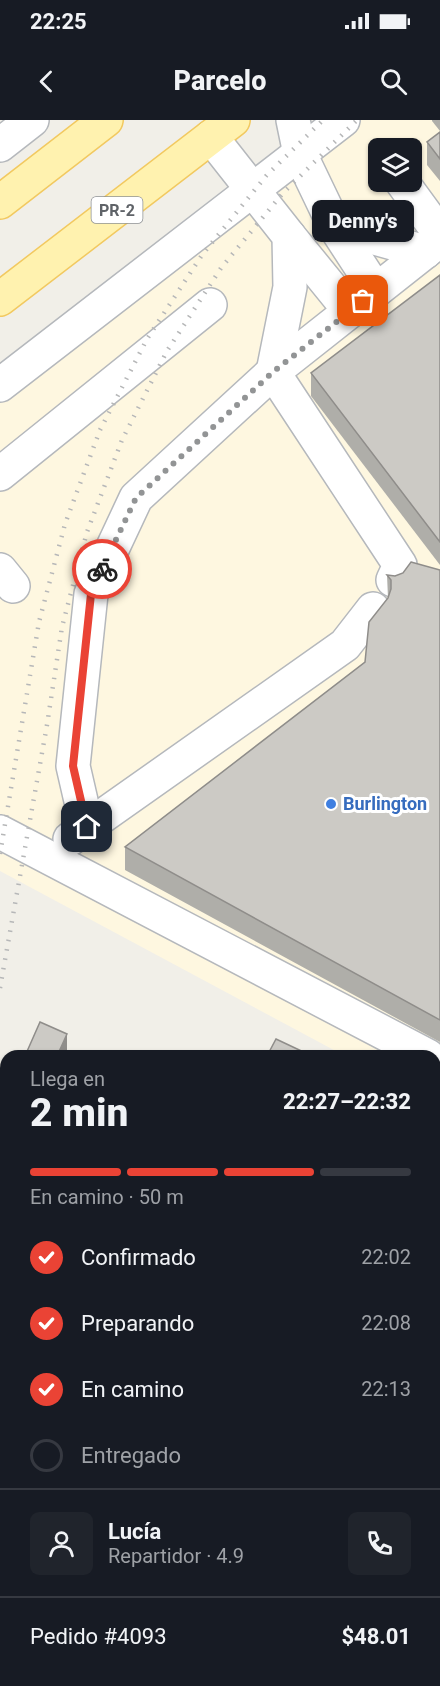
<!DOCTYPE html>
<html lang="es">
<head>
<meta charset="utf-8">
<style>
	body { margin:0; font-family:Roboto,sans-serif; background:#20242c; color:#f1f3f6; height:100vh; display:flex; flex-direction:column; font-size:22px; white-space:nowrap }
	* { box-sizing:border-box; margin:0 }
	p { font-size:20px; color:#9ea1a6 }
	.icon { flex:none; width:33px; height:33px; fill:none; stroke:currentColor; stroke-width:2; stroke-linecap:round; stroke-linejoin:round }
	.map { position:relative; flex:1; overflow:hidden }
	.side { position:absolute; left:0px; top:930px; width:441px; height:636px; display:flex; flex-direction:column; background:#171b24; border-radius:18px 18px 0 0; box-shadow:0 2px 4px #0004 }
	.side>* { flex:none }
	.tools { position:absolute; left:368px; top:18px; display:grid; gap:12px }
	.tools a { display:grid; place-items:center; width:54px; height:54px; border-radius:9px; background:#171b24; box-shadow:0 2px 4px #0004; font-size:30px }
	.pin { position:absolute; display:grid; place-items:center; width:51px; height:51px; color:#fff; margin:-26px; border-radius:12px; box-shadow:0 3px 9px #0006 }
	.courier { position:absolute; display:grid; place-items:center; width:60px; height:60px; margin:-30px; border:4px solid #ea4335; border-radius:50%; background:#fff; color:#222; box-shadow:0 2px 8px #0007 }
	.bubble { position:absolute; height:42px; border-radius:9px; background:#171b24; box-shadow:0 2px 4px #0004; font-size:20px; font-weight:800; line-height:42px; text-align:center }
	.head em { font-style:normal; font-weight:800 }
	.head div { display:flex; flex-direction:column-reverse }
	.head { display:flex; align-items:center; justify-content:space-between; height:102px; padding:0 30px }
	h1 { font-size:39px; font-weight:800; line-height:45px }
	.bar { display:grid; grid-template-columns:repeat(4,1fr); gap:9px 6px; align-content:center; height:72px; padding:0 30px }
	.bar i { height:8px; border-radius:4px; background:#363941 }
	.bar .active { background:#ea4335 }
	.bar p { grid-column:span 4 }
	.line { display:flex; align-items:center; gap:15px; padding:0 30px; border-top:2px solid #363941 }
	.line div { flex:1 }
	.round { display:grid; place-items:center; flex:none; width:63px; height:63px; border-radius:9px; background:#20242c }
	ol { padding:0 30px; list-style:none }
	li { display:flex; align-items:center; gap:18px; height:66px }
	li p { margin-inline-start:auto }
	li .icon { padding:6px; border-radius:50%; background:#ea4335; color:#fff; stroke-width:4 }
	li:last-child { color:#9ea1a6 }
	li i { width:33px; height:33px; border:3px solid #363941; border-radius:50% }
	.status { display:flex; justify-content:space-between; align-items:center; height:42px; padding:0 30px; background:#171b24; direction:ltr }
	.status svg { height:16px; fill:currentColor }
	header { display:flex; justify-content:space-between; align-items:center; height:78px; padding:0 30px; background:#171b24; font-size:27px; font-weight:800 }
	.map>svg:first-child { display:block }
	.commercial { fill:#fef7e0; fill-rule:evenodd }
	.green { fill:#c5e8c5 }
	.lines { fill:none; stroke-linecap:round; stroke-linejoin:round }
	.minor-casing { stroke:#b5b8bc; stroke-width:36 }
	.major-casing { stroke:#f2c960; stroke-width:36 }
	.minor { stroke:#fff; stroke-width:33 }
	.major { stroke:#fff2af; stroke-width:33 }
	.rail { stroke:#b6b7b8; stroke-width:4.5; stroke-dasharray:1.5 8; stroke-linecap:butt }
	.wall { fill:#afaea9 }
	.shaded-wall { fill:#8f8d8a }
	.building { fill:#cccac5; stroke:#8f8d8a; stroke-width:1.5 }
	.done { stroke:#929495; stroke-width:6; stroke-dasharray:0 10.8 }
	.route { stroke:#ea4335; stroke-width:8 }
	.shop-dot { fill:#3f7fe0; stroke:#fff; stroke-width:2 }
	.labels { text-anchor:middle; stroke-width:6; stroke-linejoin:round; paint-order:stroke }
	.shield { fill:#fff; stroke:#8f9295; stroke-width:1.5 }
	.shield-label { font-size:16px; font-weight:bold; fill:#5f6368 }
	.shop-label { font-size:18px; font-weight:bold; fill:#366cbe; stroke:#fff; text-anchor:start }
</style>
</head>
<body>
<div class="status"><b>22:25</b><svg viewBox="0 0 49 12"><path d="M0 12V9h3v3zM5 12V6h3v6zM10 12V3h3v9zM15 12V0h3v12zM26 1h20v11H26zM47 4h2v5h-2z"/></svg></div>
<header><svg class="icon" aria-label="back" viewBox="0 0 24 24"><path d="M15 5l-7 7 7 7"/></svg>Parcelo<svg class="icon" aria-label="search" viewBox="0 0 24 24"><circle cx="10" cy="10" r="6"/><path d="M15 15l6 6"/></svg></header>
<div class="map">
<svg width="440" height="1566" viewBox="0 0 440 1566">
	<rect width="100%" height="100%" fill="#f1efe8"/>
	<path class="commercial" d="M324 0H440V987L435 984V936H345L0 751V260ZM378 28H411V62H378Z"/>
	<path class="green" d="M0 1354 6 1359V1560H369L378 1566H0Z"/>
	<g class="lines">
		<defs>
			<g id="minor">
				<path d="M293 0 300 34 335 107 425 132"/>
				<path d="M211 17 289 116 290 167 273 252 400 445 393 460"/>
				<path d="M0 25 32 0"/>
				<path d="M402 62 440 114"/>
				<path d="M335 107 376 170"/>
				<path d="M289 116 350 191"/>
				<path d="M0 265 343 0"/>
				<path d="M0 354 210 185"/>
				<path d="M0 450 13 466"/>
				<path d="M87 707 73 646 91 474 136 378 273 252 440 120"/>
				<path d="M0 712 428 936"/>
				<path d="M70 719 345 525 373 489"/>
				<path d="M0 1036 6 1038"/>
				<path d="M435 1061 440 1051"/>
				<path d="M435 1246 440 1248"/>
				<path d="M0 1286 6 1293"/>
				<path d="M0 1432 6 1426"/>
				<path d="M429 1560 439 1566"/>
			</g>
			<g id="major">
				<path d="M0 82 106 0"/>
				<path d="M0 179 233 0"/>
			</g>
		</defs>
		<use href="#minor" class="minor-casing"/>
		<use href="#major" class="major-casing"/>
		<use href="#minor" class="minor"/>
		<use href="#major" class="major"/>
		<g class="rail">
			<path d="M0 734 39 502 65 404 100 310 147 219 202 135 266 56 323 0"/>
			<path d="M0 868 47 605 62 507 87 412 122 320 167 231 221 148 283 73 357 0"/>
		</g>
	</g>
	<g class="wall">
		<path d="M432 0H440V11L432 1Z"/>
		<path d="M440 12V61L427 45V22Z"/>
		<path d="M440 155V445L311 276V253Z"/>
		<path d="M440 450V922L125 750V727L365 542 388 478 387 455 395 456Z"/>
		<path d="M6 969V1010L0 1007V984Z"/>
		<path d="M0 1054 6 1056V1169L2 1167V1162L0 1161Z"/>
		<path d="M440 1068V1229L435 1228V1079Z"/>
	</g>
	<g class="shaded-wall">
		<path d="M67 914V930L64 936H57Z"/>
		<path d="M440 1421V1439L435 1449V1432Z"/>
	</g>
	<g class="building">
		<path d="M440 12V39L427 22Z"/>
		<path d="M440 155V422L311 253Z"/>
		<path d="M411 442 440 450V900L125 727 365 542 369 502 388 478 391 469V460L387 455 395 456 403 453Z"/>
		<path d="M40 902 67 914 57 936H25Z"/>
		<path d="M276 919 312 936H267Z"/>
		<path d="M6 969V993L0 991V984Z"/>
		<path d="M0 1054 6 1056V1152L2 1150 4 1145 0 1144Z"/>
		<path d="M440 1068V1212L435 1210V1079Z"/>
		<path d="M435 1252 440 1254V1421L435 1432Z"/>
	</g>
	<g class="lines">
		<path class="done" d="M102 449 136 378 273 252 363 181"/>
		<path class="route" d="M87 707 73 646 91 474 102 449"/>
	</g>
	<circle class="shop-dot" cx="331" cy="684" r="6"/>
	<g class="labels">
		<rect class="shield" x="91.5" y="77" width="51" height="26" rx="4.5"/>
		<g class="shield-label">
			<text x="117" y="96">PR-2</text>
		</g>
		<g class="shop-label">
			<text x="343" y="690">Burlington</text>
		</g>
	</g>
</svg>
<div class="tools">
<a><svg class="icon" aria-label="layers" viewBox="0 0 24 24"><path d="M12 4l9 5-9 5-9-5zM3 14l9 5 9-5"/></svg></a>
</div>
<div class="pin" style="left:363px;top:181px;background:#ea580c"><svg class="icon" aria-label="bag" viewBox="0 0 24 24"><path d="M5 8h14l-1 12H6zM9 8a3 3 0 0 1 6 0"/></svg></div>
<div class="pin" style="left:87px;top:707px;background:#1f2937"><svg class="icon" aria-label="home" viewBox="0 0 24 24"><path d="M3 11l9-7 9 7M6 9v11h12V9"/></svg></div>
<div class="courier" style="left:102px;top:449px"><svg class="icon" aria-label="bike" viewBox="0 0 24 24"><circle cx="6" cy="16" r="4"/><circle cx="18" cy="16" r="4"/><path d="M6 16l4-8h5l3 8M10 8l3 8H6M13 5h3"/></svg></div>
<div class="bubble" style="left:312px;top:80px;width:102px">Denny's</div>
<section class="side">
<div class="head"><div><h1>2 min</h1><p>Llega en</p></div><em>22:27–22:32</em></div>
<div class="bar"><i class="active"></i><i class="active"></i><i class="active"></i><i></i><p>En camino · 50 m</p></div>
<ol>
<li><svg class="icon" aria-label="check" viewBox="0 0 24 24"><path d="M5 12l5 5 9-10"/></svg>Confirmado<p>22:02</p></li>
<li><svg class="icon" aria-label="check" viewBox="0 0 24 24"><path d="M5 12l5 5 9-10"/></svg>Preparando<p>22:08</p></li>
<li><svg class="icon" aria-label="check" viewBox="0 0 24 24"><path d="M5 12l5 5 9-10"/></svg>En camino<p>22:13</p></li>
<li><i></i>Entregado</li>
</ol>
<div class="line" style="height:108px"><a class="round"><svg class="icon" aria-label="person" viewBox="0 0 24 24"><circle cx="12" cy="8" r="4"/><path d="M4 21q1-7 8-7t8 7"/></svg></a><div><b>Lucía</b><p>Repartidor · 4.9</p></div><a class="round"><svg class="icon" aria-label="phone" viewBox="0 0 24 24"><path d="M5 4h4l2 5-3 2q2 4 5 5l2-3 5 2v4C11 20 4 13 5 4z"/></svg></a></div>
<div class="line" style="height:78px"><div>Pedido #4093</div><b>$48.01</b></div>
</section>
</div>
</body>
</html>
